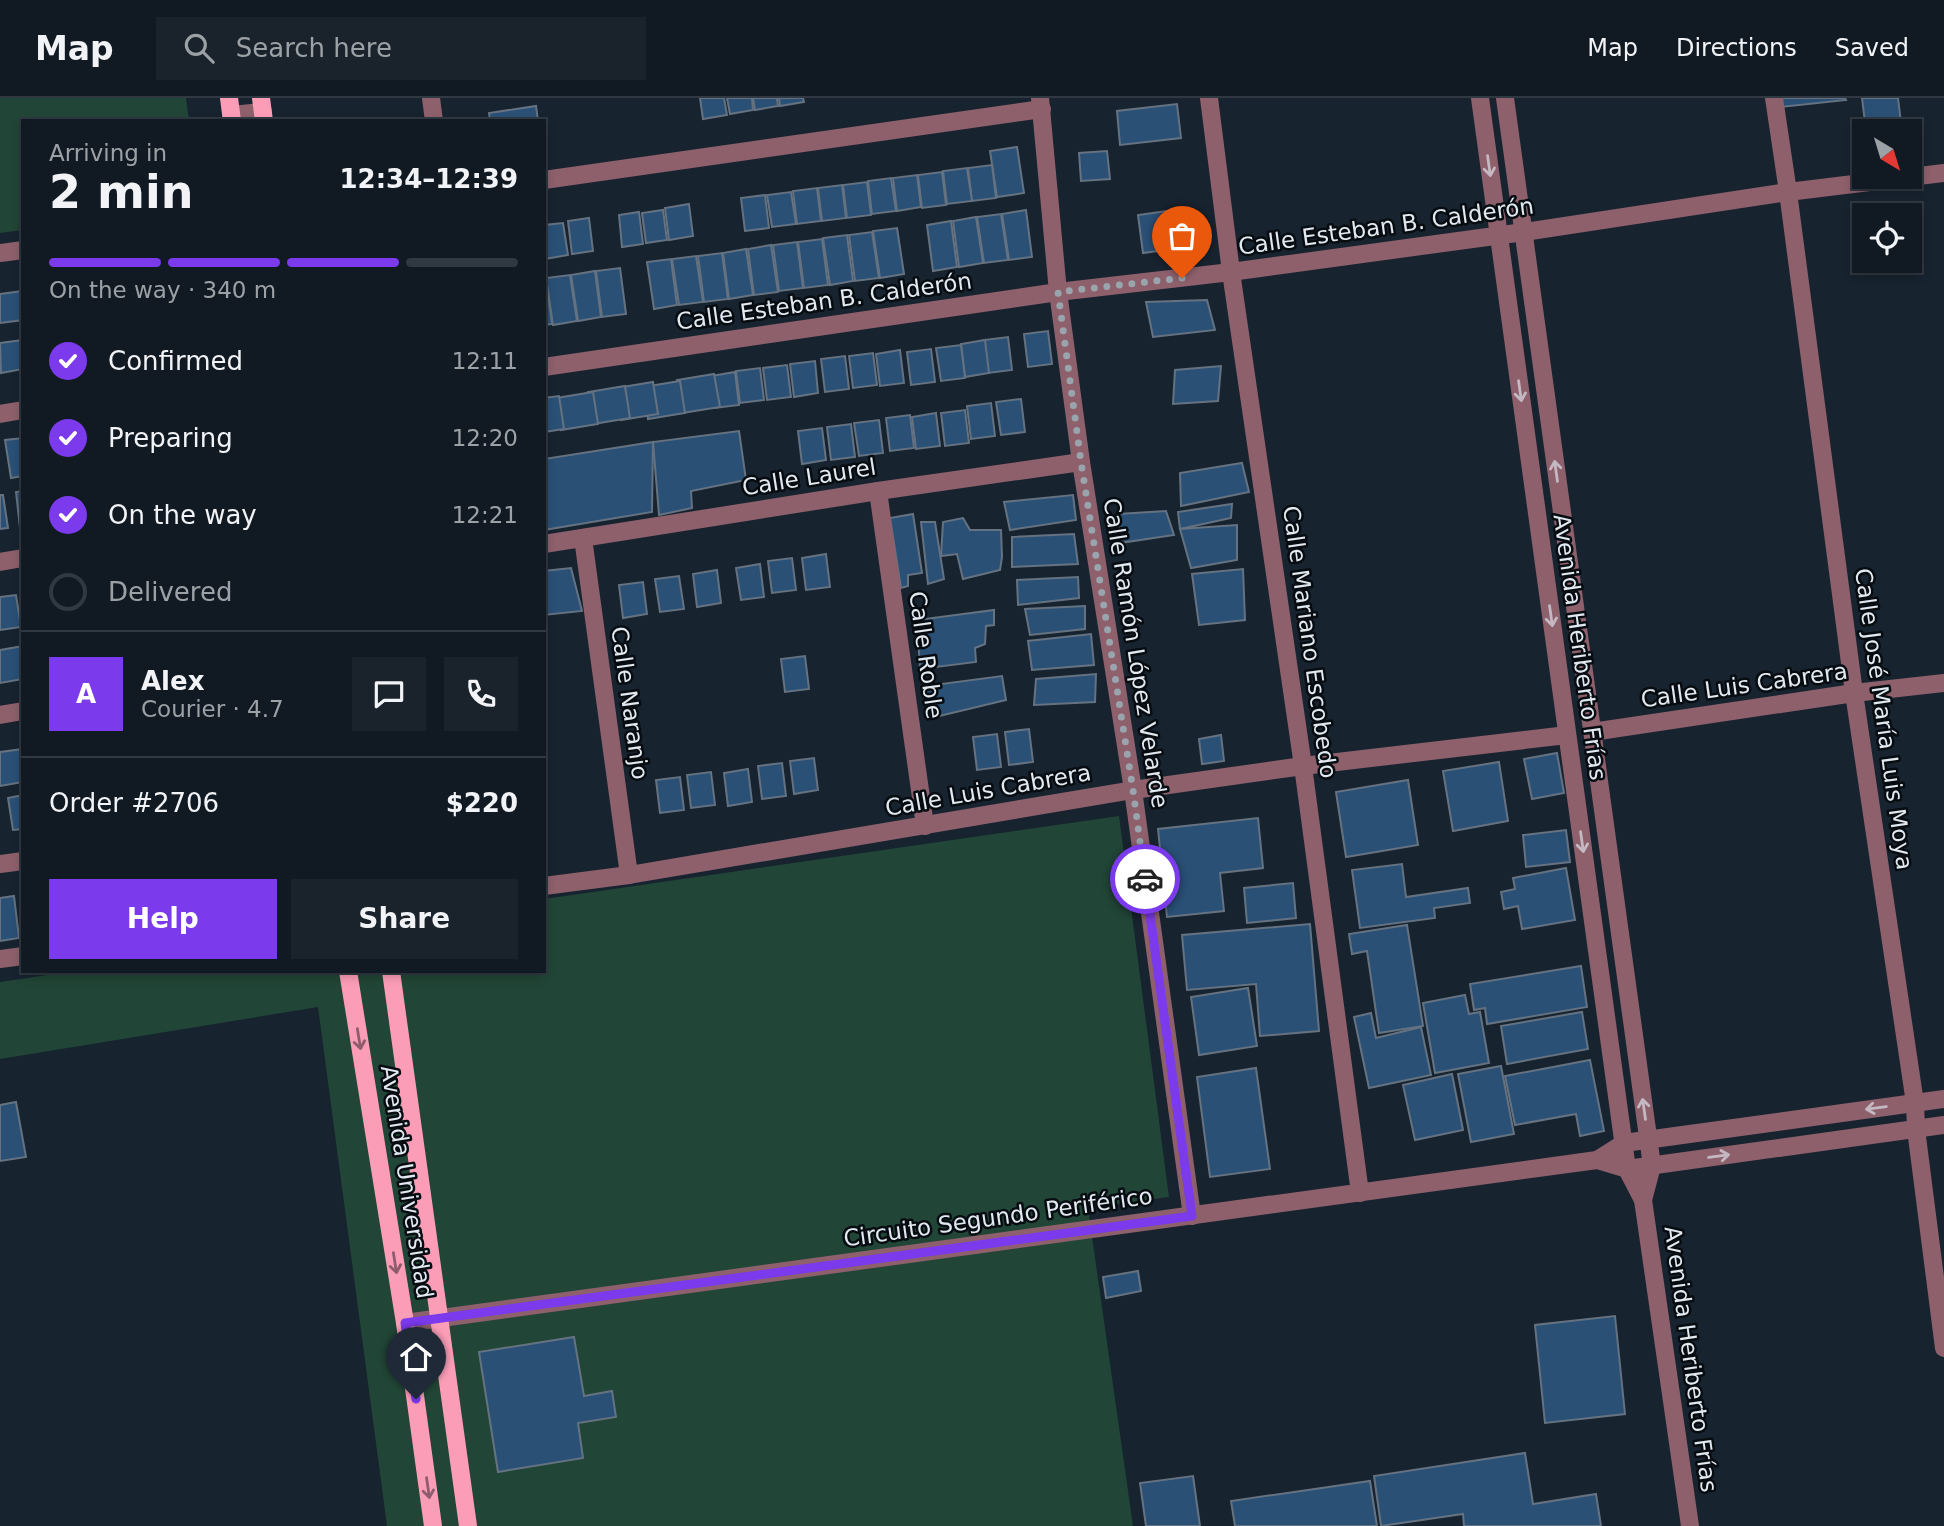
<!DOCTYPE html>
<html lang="en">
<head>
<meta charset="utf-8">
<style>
	body { margin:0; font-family:"DejaVu Sans",sans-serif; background:#1a232b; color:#f1f3f6; height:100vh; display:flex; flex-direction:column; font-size:26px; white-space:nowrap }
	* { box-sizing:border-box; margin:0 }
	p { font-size:23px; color:#9ca1a6 }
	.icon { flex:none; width:38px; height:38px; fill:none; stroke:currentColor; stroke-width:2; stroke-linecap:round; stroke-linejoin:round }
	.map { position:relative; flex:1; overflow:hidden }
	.drawer { position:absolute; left:21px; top:21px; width:525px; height:854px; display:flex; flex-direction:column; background:#111a23; border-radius:0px; box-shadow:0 4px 10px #0003,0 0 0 2px #303841 }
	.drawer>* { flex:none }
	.needle { width:46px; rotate:142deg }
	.controls { position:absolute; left:1852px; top:21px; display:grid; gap:14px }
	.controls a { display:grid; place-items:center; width:70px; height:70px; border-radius:0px; background:#111a23; box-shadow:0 4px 10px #0003,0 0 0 2px #303841; font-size:35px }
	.pin { position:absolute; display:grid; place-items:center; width:60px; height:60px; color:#fff; margin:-72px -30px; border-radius:50% 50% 50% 0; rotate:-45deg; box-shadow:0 0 7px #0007 }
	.pin .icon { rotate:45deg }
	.courier { position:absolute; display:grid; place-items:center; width:70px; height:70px; margin:-35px; border:5px solid #7c3aed; border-radius:50%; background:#fff; color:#222; box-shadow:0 2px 9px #0007 }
	.headline em { font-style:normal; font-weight:600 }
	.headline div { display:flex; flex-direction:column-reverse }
	.headline { display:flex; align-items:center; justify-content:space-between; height:119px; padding:0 28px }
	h1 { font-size:46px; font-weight:600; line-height:52px }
	.bar { display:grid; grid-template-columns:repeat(4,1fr); gap:10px 7px; align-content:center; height:84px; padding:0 28px }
	.bar i { height:9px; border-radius:5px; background:#303841 }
	.bar .on { background:#7c3aed }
	.bar p { grid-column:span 4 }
	.line { display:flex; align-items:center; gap:18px; padding:0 28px; border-top:2px solid #303841 }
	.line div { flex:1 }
	.round { display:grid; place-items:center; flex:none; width:74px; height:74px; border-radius:0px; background:#1a232b }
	ol { padding:0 28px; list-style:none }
	li { display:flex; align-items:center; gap:21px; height:77px }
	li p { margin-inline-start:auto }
	li .icon { padding:7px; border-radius:50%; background:#7c3aed; color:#fff; stroke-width:4 }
	li:last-child { color:#9ca1a6 }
	li i { width:38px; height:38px; border:4px solid #303841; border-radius:50% }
	.action { display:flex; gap:14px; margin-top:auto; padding:14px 28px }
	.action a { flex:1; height:80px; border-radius:0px; background:#7c3aed; color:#fff; font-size:28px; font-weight:600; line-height:80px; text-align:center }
	.action a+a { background:#1a232b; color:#f1f3f6 }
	header { display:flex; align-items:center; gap:42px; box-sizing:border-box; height:98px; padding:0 35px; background:#111a23; border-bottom:2px solid #303841 }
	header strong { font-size:33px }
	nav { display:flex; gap:38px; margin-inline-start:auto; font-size:24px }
	.search { width:490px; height:63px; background:#1a232b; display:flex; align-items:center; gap:18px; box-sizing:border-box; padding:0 24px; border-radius:0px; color:#9ca1a6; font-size:26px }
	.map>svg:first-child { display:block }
	.green { fill:#214536 }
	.building { fill:#2a5076; stroke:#647281; stroke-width:2 }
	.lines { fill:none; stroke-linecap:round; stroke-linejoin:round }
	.minor { stroke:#8d606c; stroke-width:18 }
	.major { stroke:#fc9db8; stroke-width:18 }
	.oneway { stroke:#c4b9c2 }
	.oneway2 { stroke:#8e5c6d }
	.done { stroke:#9aa4ad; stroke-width:7; stroke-dasharray:0 12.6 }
	.route { stroke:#7c3aed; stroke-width:9 }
	.labels { text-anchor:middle; stroke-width:5; stroke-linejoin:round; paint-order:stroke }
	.street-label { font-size:23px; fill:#e1e9f1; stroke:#070c11 }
</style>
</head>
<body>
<header>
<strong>Map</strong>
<div class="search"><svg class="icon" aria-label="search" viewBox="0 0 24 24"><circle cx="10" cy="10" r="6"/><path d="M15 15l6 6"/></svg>Search here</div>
<nav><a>Map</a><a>Directions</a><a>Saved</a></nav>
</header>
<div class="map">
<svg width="1944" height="1428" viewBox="0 0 1944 1428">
	<rect width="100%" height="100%" fill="#17232f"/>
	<g class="green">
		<path d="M0 0H186L189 23H23V132L0 135Z"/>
		<path d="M1119 718 1169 1099 1088 1110 1133 1428H387L318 909 0 961V884L74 873H544V801Z"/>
	</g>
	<g class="building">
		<path d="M700 0H724L727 17 703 21Z"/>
		<path d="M727 0H752L753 12 730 16Z"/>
		<path d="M753 0H777L778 8 755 12Z"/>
		<path d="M779 0H803L804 4 780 8Z"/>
		<path d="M1780 0H1845L1846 2 1781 9Z"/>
		<path d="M1862 0H1898L1902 33H1866Z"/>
		<path d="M1177 6 1181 40 1120 47 1117 13Z"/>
		<path d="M536 8 538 23H490L489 15Z"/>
		<path d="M1017 49 1024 95 997 99 990 53Z"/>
		<path d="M1107 53 1110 81 1081 83 1079 55Z"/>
		<path d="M992 67 996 100 972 103 968 70Z"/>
		<path d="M967 70 972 103 947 106 943 73Z"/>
		<path d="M942 74 946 107 922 110 918 77Z"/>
		<path d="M917 77 921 109 897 113 893 80Z"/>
		<path d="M891 80 896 113 872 116 868 83Z"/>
		<path d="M867 84 871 117 847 120 843 87Z"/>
		<path d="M842 87 846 120 822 123 818 90Z"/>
		<path d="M817 90 821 123 797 126 793 93Z"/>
		<path d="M791 94 796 126 772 129 767 97Z"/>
		<path d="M765 97 769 130 745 133 741 100Z"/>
		<path d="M689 106 693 138 669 142 665 110Z"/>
		<path d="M1189 110 1194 148 1143 155 1138 117Z"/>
		<path d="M663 112 667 142 646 145 642 115Z"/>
		<path d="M1026 112 1032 159 1009 162 1002 116Z"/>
		<path d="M639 114 643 146 622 149 619 117Z"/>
		<path d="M1001 116 1008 162 984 165 977 119Z"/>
		<path d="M976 119 983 165 959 169 953 123Z"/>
		<path d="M589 120 593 153 572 156 568 123Z"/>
		<path d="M951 123 957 169 933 173 927 127Z"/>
		<path d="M563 125 568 157 545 161 544 127Z"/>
		<path d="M897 130 904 176 880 180 873 133Z"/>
		<path d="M872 134 879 180 855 183 849 137Z"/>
		<path d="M847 137 853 183 830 187 823 140Z"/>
		<path d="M822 141 828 187 804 190 798 144Z"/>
		<path d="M797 144 803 190 779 193 773 147Z"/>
		<path d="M771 147 778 194 754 197 748 151Z"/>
		<path d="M746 151 753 197 729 201 723 155Z"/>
		<path d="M722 155 728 201 704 204 698 158Z"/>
		<path d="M696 158 703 204 679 207 672 161Z"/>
		<path d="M671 161 677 207 654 211 647 164Z"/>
		<path d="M620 170 626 216 602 219 596 173Z"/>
		<path d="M595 173 601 219 578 223 571 177Z"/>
		<path d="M570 177 577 223 553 227 546 180Z"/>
		<path d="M544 180H546L552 226 544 227Z"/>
		<path d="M23 193V222L0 225V196Z"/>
		<path d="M1207 202 1215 232 1153 239 1146 204Z"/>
		<path d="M1048 233 1052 266 1028 269 1024 236Z"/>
		<path d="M1008 239 1012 272 988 275 984 242Z"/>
		<path d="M23 242V271L1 275 0 245Z"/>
		<path d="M985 242 989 275 965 279 961 246Z"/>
		<path d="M961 247 965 280 941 283 936 250Z"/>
		<path d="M931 251 935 284 911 287 907 254Z"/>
		<path d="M900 252 904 285 880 288 876 256Z"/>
		<path d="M873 255 877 287 853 290 849 258Z"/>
		<path d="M845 258 849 291 825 294 821 261Z"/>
		<path d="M815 263 818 295 794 299 790 266Z"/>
		<path d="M787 267 791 299 767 302 763 270Z"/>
		<path d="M1221 268 1218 303 1173 306 1175 272Z"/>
		<path d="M760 270 764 302 740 305 736 273Z"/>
		<path d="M735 274 739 307 715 310 711 278Z"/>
		<path d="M714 276 720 309 682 315 677 282Z"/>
		<path d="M680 283 685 315 648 321 643 289Z"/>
		<path d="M653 284 658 316 621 322 616 290Z"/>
		<path d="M625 288 630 320 593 326 588 294Z"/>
		<path d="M593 294 598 326 561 332 556 300Z"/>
		<path d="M559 298 564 331 544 334V300Z"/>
		<path d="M1021 301 1025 334 1001 337 996 304Z"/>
		<path d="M991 305 995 338 971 341 967 308Z"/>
		<path d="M965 312 969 345 945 348 941 315Z"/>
		<path d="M936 315 940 348 916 351 912 319Z"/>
		<path d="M910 317 914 350 890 353 886 320Z"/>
		<path d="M879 322 883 355 859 358 854 325Z"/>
		<path d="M851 326 855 359 831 362 827 329Z"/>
		<path d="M822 330 826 362 802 366 798 333Z"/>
		<path d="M739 333 746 382 691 393 692 410 659 417 653 344Z"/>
		<path d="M23 340V378L11 380 5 342Z"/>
		<path d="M653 344 652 414 544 432V361Z"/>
		<path d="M1242 365 1249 394 1181 408 1180 375Z"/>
		<path d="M23 393V438L21 439 16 394Z"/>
		<path d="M0 397H3L8 430 0 431Z"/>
		<path d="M1073 397 1076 422 1010 432 1004 404Z"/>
		<path d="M1232 406 1231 420 1180 431 1178 414Z"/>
		<path d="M1166 413 1174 437 1120 445 1118 416Z"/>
		<path d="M913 416 922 475 908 477V488L901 490 890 420Z"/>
		<path d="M963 420 970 432H1001L1002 459 1000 472 963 481 957 456 941 458 943 424Z"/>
		<path d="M921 424H935L944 481 928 486Z"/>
		<path d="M1237 427V462L1191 470 1180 431Z"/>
		<path d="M1074 436 1078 466 1012 469V439Z"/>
		<path d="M826 456 830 489 806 492 802 460Z"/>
		<path d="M792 460 796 492 772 495 768 463Z"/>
		<path d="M760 466 764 499 741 502 736 470Z"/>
		<path d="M571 470 582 513 544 517V473Z"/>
		<path d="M1243 471 1245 522 1199 527 1192 476Z"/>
		<path d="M717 472 721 505 697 509 693 476Z"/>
		<path d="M679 478 684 511 660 514 655 481Z"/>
		<path d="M1078 479 1079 500 1018 507 1017 482Z"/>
		<path d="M643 484 647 516 623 520 619 487Z"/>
		<path d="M16 497 21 529 0 532V499Z"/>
		<path d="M1085 508V531L1030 537 1025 511Z"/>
		<path d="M994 512V527L986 528 985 546 975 550 976 564 920 571 917 522Z"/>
		<path d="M1091 536 1094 567 1032 572 1028 543Z"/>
		<path d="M23 548V581L0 585V552Z"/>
		<path d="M805 558 809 591 785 594 781 561Z"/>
		<path d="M1096 576 1095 604 1034 607 1036 581Z"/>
		<path d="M1002 578 1006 602 931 620 926 588Z"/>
		<path d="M1029 631 1033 664 1009 667 1005 634Z"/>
		<path d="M997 636 1001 669 977 672 973 639Z"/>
		<path d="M1221 637 1224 663 1202 666 1199 641Z"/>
		<path d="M23 651V684L0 688V654Z"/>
		<path d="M1557 655 1564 695 1532 701 1524 661Z"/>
		<path d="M814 660 818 692 794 696 790 663Z"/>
		<path d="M1499 664 1508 723 1453 733 1443 673Z"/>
		<path d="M782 665 786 698 762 701 758 668Z"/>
		<path d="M748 671 752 704 728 708 724 675Z"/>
		<path d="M711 674 715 707 691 710 687 677Z"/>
		<path d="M680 679 684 712 660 715 656 682Z"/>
		<path d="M1408 682 1418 747 1346 759 1336 694Z"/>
		<path d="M23 697V731L13 732 8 700Z"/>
		<path d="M1258 720 1263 770 1220 775 1224 813 1167 819 1158 731Z"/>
		<path d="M1566 732 1570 764 1526 769 1523 737Z"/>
		<path d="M1402 766 1406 799 1468 790 1470 805 1434 810 1435 820 1360 830 1352 772Z"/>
		<path d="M1566 770 1575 822 1522 831 1518 808 1504 811 1501 794 1515 791 1513 780Z"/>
		<path d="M1293 785 1296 820 1247 825 1244 790Z"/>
		<path d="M14 798 19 840 0 843V800Z"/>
		<path d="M1310 826 1319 933 1260 938 1256 886 1187 892 1182 837Z"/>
		<path d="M1407 827 1423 928 1379 935 1367 853 1352 856 1349 836Z"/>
		<path d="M1581 868 1587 909 1487 926 1485 910 1474 912 1470 886Z"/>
		<path d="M1248 890 1257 948 1199 957 1191 899Z"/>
		<path d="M1465 897 1469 916 1480 914 1489 965 1435 975 1423 905Z"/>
		<path d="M1582 914 1588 951 1507 966 1501 928Z"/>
		<path d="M1371 915 1376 940 1421 929 1431 977 1369 990 1354 919Z"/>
		<path d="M1590 962 1604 1033 1580 1038 1576 1016 1515 1027 1505 978Z"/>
		<path d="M1501 968 1514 1036 1471 1044 1458 976Z"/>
		<path d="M1256 970 1270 1071 1210 1079 1197 979Z"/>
		<path d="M1452 976 1463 1032 1415 1042 1403 987Z"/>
		<path d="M16 1004 26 1059 0 1063V1007Z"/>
		<path d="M1138 1173 1141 1193 1106 1200 1103 1179Z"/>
		<path d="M1615 1218 1625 1316 1545 1325 1535 1227Z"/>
		<path d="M574 1239 584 1298 612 1293 616 1319 578 1325 583 1360 498 1374 479 1254Z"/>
		<path d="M1525 1355 1533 1406 1596 1396 1601 1428H1464L1463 1416 1381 1428 1374 1378Z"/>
		<path d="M1193 1378 1200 1428H1146L1140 1385Z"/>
		<path d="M1370 1383 1377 1428H1235L1231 1403Z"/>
	</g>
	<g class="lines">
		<g class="minor">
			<path d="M431 0 434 23"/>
			<path d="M1040 0 1058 194 1081 364 1133 692 1192 1118"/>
			<path d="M1209 0 1231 174 1303 668 1360 1095"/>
			<path d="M1480 0 1627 1071 1643 1102 1690 1428"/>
			<path d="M1505 0 1652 1068 1643 1102"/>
			<path d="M1774 0 1788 94 1854 595 1915 1005 1916 1031 1944 1250"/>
			<path d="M231 17 263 14"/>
			<path d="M544 82 1042 11"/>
			<path d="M0 155 23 152"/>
			<path d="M544 269 1058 194 1231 174 1524 134 1788 94 1944 75"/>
			<path d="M0 316 23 312"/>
			<path d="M878 393 925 728"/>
			<path d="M583 440 629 777"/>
			<path d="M544 446 878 393 1081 364"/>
			<path d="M0 464 23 460"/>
			<path d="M0 617 23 613"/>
			<path d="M1592 634 1854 595 1944 585"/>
			<path d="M0 766 23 763"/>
			<path d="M544 788 629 777 1133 692 1303 668 1567 637"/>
			<path d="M0 861 23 858"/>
			<path d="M1597 1062 1624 1045 1944 1001"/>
			<path d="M405 1225 1597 1062 1627 1071 1944 1027"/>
		</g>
		<g class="major">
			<path d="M229 0 232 23"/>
			<path d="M261 0 264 23"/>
			<path d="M348 873 405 1225 433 1428"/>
			<path d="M391 873 468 1428"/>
		</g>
	</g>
	<defs><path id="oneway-shaft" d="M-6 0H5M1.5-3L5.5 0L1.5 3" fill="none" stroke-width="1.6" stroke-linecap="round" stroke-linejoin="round" transform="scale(1.75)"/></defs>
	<g class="oneway">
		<use href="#oneway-shaft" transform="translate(1489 68) rotate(82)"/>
		<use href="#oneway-shaft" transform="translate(1520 293) rotate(82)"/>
		<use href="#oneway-shaft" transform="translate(1556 373) rotate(-98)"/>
		<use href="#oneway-shaft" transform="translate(1551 518) rotate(82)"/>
		<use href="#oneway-shaft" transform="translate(1582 744) rotate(82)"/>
		<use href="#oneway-shaft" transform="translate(1876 1010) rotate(172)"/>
		<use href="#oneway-shaft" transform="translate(1644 1011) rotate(-98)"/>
		<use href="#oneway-shaft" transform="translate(1719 1058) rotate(-8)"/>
	</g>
	<g class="oneway2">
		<use href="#oneway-shaft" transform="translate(359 941) rotate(81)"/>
		<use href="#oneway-shaft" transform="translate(395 1165) rotate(81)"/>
		<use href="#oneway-shaft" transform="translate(428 1390) rotate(82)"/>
	</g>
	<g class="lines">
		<path class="done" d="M1145 781 1133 692 1081 364 1058 194 1182 180"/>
		<path class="route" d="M416 1301 405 1225 1192 1118 1145 781"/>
	</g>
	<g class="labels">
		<g class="street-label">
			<text transform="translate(1386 128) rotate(-8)" y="8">Calle Esteban B. Calderón</text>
			<text transform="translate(824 203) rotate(-8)" y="8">Calle Esteban B. Calderón</text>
			<text transform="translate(809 379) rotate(-9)" y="8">Calle Laurel</text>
			<text transform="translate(1310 544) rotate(82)" y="8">Calle Mariano Escobedo</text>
			<text transform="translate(1580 549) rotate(82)" y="8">Avenida Heriberto Frías</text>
			<text transform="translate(1136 555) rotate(81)" y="8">Calle Ramón López Velarde</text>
			<text transform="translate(926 557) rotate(82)" y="8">Calle Roble</text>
			<text transform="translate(1744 587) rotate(-8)" y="8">Calle Luis Cabrera</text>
			<text transform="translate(630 605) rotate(82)" y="8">Calle Naranjo</text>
			<text transform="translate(1884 621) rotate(82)" y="8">Calle José María Luis Moya</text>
			<text transform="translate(988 692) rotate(-10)" y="8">Calle Luis Cabrera</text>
			<text transform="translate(407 1084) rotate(81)" y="8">Avenida Universidad</text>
			<text transform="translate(998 1119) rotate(-8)" y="8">Circuito Segundo Periférico</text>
			<text transform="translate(1691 1261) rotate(82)" y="8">Avenida Heriberto Frías</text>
		</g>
	</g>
</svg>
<div class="controls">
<a><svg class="needle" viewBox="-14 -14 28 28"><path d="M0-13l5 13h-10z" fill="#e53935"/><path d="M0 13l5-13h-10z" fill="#9ca1a6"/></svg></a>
<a><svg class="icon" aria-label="locate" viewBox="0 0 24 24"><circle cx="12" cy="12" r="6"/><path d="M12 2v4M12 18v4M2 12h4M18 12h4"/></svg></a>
</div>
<div class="pin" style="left:1182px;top:180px;background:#ea580c"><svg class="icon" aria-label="bag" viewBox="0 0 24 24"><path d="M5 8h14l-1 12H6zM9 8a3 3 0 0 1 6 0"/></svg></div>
<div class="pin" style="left:416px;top:1301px;background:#1f2937"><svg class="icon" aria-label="home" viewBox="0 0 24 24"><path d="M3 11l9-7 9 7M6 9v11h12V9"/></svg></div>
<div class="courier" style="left:1145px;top:781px"><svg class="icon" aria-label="car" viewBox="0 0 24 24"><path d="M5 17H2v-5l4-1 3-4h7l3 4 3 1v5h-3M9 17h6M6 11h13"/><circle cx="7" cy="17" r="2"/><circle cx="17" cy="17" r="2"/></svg></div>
<section class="drawer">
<div class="headline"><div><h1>2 min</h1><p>Arriving in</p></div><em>12:34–12:39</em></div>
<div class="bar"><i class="on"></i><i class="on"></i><i class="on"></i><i></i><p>On the way · 340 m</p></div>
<ol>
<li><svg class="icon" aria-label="check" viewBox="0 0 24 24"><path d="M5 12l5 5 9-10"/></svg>Confirmed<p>12:11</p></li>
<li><svg class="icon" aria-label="check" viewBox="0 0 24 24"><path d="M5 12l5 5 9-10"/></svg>Preparing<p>12:20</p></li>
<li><svg class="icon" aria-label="check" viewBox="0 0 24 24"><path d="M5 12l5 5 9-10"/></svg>On the way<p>12:21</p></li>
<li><i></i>Delivered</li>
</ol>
<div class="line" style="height:126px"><b class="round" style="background:#7c3aed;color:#fff">A</b><div><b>Alex</b><p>Courier · 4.7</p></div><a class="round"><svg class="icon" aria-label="chat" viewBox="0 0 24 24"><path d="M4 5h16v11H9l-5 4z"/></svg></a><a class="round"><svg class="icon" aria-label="phone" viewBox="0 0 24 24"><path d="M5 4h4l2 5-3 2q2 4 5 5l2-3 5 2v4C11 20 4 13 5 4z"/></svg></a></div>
<div class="line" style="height:91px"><div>Order #2706</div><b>$220</b></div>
<div class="action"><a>Help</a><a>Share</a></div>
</section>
</div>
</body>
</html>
